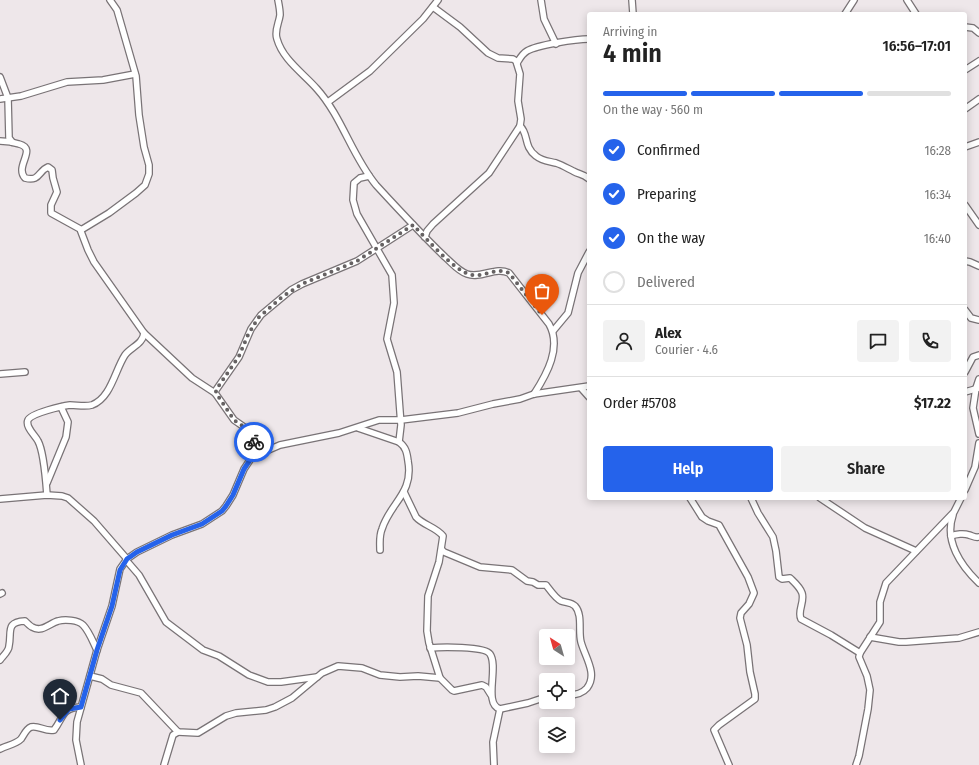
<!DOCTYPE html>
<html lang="en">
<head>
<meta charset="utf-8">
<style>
	body { margin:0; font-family:"Fira Sans Condensed",sans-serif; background:#f2f2f2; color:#222; height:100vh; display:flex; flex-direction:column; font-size:15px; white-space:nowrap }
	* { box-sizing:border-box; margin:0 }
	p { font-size:13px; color:#767676 }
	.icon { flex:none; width:22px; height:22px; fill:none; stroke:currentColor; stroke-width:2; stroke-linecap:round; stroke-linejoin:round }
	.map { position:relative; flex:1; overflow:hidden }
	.drawer { position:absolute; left:587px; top:12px; width:380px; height:488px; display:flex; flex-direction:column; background:#fff; border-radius:4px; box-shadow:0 2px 10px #0003 }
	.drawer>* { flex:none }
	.needle { width:26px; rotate:323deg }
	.buttons { position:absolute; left:539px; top:629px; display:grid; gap:8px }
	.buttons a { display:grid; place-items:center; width:36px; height:36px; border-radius:4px; background:#fff; box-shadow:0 2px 10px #0003; font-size:20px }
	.pin { position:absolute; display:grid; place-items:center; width:34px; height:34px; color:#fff; margin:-41px -17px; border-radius:50% 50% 50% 0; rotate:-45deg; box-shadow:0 0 4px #0007 }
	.pin .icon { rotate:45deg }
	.courier { position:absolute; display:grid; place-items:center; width:40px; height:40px; margin:-20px; border:3px solid #2563eb; border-radius:50%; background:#fff; color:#222; box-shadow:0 1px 5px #0007 }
	.headline em { font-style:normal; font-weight:600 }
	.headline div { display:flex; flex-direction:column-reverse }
	.headline { display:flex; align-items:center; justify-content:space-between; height:68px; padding:0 16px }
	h1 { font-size:26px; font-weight:600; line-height:30px }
	.bar { display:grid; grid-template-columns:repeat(4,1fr); gap:6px 4px; align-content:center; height:48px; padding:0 16px }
	.bar i { height:5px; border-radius:3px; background:#e0e0e0 }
	.bar .active { background:#2563eb }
	.bar p { grid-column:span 4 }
	.line { display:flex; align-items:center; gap:10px; padding:0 16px; border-top:1px solid #e0e0e0 }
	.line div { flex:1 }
	.round { display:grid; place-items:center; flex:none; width:42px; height:42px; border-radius:4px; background:#f2f2f2 }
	ol { padding:0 16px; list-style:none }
	li { display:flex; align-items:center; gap:12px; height:44px }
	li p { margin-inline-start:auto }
	li .icon { padding:4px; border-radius:50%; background:#2563eb; color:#fff; stroke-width:4 }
	li:last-child { color:#767676 }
	li i { width:22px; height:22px; border:2px solid #e0e0e0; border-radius:50% }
	.cta { display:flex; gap:8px; margin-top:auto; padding:8px 16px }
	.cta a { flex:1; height:46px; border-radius:4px; background:#2563eb; color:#fff; font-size:16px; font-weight:600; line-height:46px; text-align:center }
	.cta a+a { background:#f2f2f2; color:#222 }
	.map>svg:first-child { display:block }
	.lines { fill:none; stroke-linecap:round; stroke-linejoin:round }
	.minor-casing { stroke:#797376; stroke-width:8 }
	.minor { stroke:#fff; stroke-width:5.5 }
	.done { stroke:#666263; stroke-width:4; stroke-dasharray:0 7.2 }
	.route { stroke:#2563eb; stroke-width:5 }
</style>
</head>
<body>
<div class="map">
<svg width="979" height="765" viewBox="0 0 979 765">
	<rect width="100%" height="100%" fill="#eee7ea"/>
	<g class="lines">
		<defs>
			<g id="minor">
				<path d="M278 0C279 5 280 10 280 15 279 23 274 31 277 39 283 60 303 73 317 89 342 117 352 156 376 185 399 210 421 234 445 257 452 263 458 271 467 274 481 279 496 266 509 273L549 324C562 347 547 374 534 394"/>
				<path d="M541 0 544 19 556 44"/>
				<path d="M632 0 633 14"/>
				<path d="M907 0 916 14"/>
				<path d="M845 14 854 0"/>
				<path d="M965 27 973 28 979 33"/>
				<path d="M517 63C520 58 522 54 527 51 537 45 576 39 589 39"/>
				<path d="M965 70 979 61"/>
				<path d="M0 77 8 98 9 138 12 142"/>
				<path d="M0 99 21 96 67 82 103 80 135 74"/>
				<path d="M328 102 370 71 423 19 438 0"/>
				<path d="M965 109 979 99"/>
				<path d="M520 126C529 134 523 146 536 156 542 161 548 161 556 163 562 165 567 168 573 171 580 175 582 173 589 179"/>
				<path d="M0 141C7 141 13 142 19 144 38 149 14 166 25 178 40 182 38 171 48 167L52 170 53 178 57 192 51 205V213L80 229 88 250 94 262 144 333C143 344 131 347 125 355 115 370 111 398 92 405 85 407 77 405 70 405 63 406 31 413 28 420 25 427 35 435 38 441 44 452 46 482 47 495"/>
				<path d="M965 147 979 142"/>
				<path d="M369 176 360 178 354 183 353 200 357 214 392 275 394 303 387 339 397 372 401 425 399 442"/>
				<path d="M965 205 979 225"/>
				<path d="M81 230 109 213 136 193 145 185 149 174V165L144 147 139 115 136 76 117 10 110 0"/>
				<path d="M425 237 427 231 433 224 489 173 520 126 521 119 518 101 520 74 516 61 513 59 498 58 488 53 460 27 433 7"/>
				<path d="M965 261 970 262 979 266"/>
				<path d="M965 310 971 318 979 320"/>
				<path d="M553 331 568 313 578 273 589 252"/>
				<path d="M144 333 192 378 215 393"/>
				<path d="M965 372 973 357 979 355"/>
				<path d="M0 374 25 372"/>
				<path d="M979 379 976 388 973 408 979 434"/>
				<path d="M581 388 589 397"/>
				<path d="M965 392 979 388"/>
				<path d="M358 428 399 442C406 447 407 453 408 461 414 493 390 503 382 529 379 536 380 543 380 550"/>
				<path d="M252 457 254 445 253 437 247 429 234 420 215 393 216 390 239 357 251 329 261 315 291 290 302 284 357 261 413 225"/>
				<path d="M47 483 66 437 68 422 61 407"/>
				<path d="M965 490 975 467 979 443"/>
				<path d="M404 492 416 517C423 525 436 527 443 536L439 562 428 596 427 631 429 643 440 678"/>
				<path d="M690 498 702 517 708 521 719 525 748 577 754 593 749 604 741 613 740 618 747 645 750 672 755 694V699L719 725 714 730 729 765"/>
				<path d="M751 498 758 513 773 537 776 551 779 577 782 579 790 578C794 582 800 587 802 593 805 602 797 611 801 619L831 635 860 653"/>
				<path d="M820 498 865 528 916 551"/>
				<path d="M0 499 47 495 62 496 68 498 94 521 127 559"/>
				<path d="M953 515C944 541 961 566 979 583"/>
				<path d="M951 536C956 534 964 533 969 535 973 536 975 538 979 537"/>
				<path d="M442 550 444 552 480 567 512 570 527 581 533 582 538 585H546C550 590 555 598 561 601 566 603 571 602 575 606 583 615 578 631 581 642 585 657 598 674 587 688 582 694 575 695 568 695"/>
				<path d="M126 560 139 575 166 622 203 650 219 656 249 675 268 682H281L317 677"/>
				<path d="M0 594 2 593"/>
				<path d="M870 637 899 642H906L959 638 979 632"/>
				<path d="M430 648C440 647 485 646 490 654 499 667 483 704 500 709L528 703 546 697"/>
				<path d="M0 660C3 656 9 651 9 646 12 632 5 622 25 621 27 623 30 626 32 627 42 633 50 623 58 621 65 619 78 620 83 625 89 631 93 642 97 650"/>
				<path d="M90 676 102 679 111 685 141 693 178 732 198 733 226 716 236 713 266 710 275 707 292 698 322 673 338 666 362 668 380 675 400 677 418 676 440 678 452 690 454 691 482 685 486 687 491 695"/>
				<path d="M0 749C7 745 15 745 21 739 24 735 26 729 31 727 39 725 45 732 54 730 64 717 61 708 81 707"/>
				<path d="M81 765 76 740 77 722 97 650 112 606 120 569 127 559 137 552 172 535 202 524 222 511 226 506 233 495 244 469 252 457 280 445 339 433 379 420H401L458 413 493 404 520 399 534 394 589 386"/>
				<path d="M164 765 173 735 178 732"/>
				<path d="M494 765 493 742 500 709"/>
				<path d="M856 765 859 756 868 709 870 690 867 676 859 657 860 653 880 622V602L886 583 954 512 961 498"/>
			</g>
		</defs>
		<use href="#minor" class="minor-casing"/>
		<use href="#minor" class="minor"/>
	</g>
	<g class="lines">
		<path class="done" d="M254 442 253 437 247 429 234 420 216 393V390L239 356 248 335 258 318 282 297 302 284 357 261 413 225C426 238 456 273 472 275 485 277 497 267 509 273L542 315"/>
		<path class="route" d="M60 720 69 709 81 707 97 650 112 606 120 570 127 559 137 552 172 535 202 524 222 511 226 506 233 495 244 469 252 457 254 442"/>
	</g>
</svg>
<div class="buttons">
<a><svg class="needle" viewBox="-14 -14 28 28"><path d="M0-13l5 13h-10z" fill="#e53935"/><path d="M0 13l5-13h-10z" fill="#767676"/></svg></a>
<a><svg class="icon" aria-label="locate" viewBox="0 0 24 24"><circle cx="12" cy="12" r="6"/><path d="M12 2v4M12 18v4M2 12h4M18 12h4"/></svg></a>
<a><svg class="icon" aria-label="layers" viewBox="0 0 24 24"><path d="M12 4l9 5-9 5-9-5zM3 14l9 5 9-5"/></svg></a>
</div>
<div class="pin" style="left:542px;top:315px;background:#ea580c"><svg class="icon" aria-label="bag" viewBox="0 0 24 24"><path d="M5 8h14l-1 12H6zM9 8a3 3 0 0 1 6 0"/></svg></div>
<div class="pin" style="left:60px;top:720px;background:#1f2937"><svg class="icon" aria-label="home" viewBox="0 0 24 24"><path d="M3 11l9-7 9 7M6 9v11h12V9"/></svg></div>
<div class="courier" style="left:254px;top:442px"><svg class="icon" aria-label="bike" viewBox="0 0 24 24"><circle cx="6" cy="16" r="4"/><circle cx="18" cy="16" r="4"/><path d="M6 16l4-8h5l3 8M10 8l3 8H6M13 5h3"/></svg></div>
<section class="drawer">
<div class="headline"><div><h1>4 min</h1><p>Arriving in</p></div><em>16:56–17:01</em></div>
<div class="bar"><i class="active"></i><i class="active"></i><i class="active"></i><i></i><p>On the way · 560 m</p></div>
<ol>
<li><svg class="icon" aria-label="check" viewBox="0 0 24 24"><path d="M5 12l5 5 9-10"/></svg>Confirmed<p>16:28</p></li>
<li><svg class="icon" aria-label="check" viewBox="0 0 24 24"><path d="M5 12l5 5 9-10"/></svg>Preparing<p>16:34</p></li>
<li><svg class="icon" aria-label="check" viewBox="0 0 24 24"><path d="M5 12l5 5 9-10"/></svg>On the way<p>16:40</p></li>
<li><i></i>Delivered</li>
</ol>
<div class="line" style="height:72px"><a class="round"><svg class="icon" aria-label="person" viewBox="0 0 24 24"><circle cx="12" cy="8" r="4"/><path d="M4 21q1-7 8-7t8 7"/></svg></a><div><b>Alex</b><p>Courier · 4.6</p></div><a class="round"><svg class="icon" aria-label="chat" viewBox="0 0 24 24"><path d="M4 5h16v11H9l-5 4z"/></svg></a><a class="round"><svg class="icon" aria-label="phone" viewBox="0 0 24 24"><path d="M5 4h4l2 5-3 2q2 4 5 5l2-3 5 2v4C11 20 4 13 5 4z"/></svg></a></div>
<div class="line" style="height:52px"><div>Order #5708</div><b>$17.22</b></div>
<div class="cta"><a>Help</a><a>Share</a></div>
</section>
</div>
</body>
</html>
